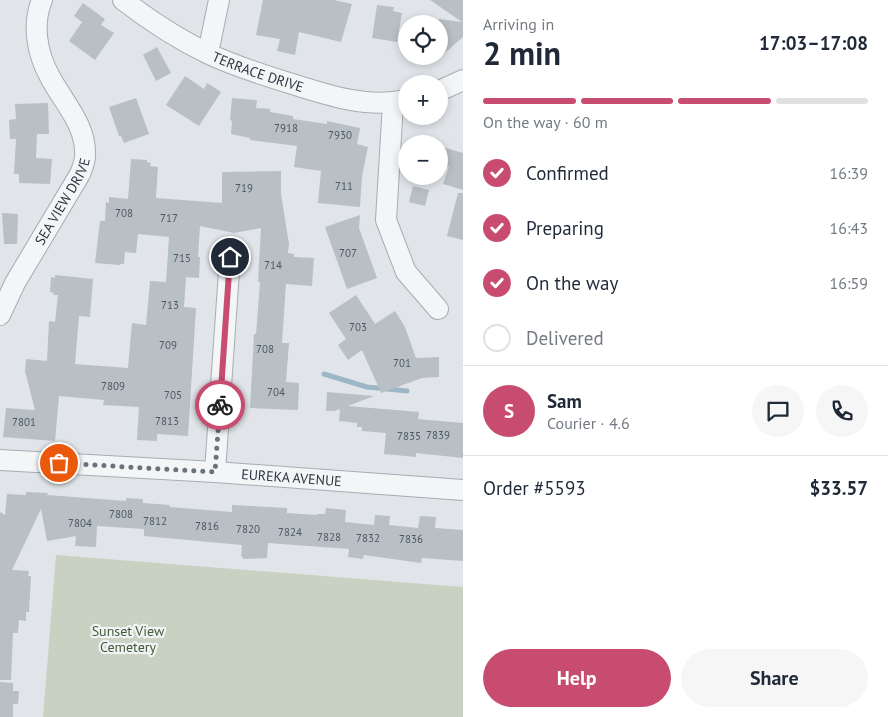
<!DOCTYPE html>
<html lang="en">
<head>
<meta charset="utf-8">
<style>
	body { margin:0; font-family:"PT Sans",sans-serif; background:#f6f6f7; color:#1f2937; height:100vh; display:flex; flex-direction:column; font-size:19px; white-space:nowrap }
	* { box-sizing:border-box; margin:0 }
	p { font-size:16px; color:#747a83 }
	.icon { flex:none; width:28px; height:28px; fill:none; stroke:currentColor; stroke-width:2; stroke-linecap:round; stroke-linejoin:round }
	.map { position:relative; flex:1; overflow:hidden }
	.sheet { display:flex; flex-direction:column; background:#fff; width:425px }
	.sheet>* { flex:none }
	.controls { position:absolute; left:398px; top:15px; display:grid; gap:10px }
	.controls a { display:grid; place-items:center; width:50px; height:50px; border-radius:50%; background:#fff; box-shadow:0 2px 8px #0003; font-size:25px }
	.pin { position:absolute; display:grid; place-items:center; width:42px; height:42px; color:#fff; margin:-21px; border:2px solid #fff; border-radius:50%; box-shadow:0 1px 5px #0007 }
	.courier { position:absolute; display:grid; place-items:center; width:50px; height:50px; margin:-25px; border:4px solid #c84c70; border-radius:50%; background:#fff; color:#222; box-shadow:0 1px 6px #0007 }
	.head em { font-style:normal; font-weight:700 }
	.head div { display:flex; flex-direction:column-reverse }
	.head { display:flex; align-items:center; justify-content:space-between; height:85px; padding:0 20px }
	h1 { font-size:32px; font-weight:700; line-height:38px }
	.bar { display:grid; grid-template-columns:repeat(4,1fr); gap:8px 5px; align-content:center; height:60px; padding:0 20px }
	.bar i { height:6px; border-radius:4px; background:#e0e1e3 }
	.bar .current { background:#c84c70 }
	.bar p { grid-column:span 4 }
	.line { display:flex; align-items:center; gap:12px; padding:0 20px; border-top:1px solid #e0e1e3 }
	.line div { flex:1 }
	.round { display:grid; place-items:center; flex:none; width:52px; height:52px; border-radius:26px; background:#f6f6f7 }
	ol { padding:0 20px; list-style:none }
	li { display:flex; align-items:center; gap:15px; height:55px }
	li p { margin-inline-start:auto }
	li .icon { padding:5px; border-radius:50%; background:#c84c70; color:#fff; stroke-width:4 }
	li:last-child { color:#747a83 }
	li i { width:28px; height:28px; border:2px solid #e0e1e3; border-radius:50% }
	.button { display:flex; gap:10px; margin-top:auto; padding:10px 20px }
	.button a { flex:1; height:58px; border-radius:30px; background:#c84c70; color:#fff; font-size:20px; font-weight:700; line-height:58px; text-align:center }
	.button a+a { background:#f6f6f7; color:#1f2937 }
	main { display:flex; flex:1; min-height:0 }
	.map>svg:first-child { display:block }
	.green { fill:#c9d2c2 }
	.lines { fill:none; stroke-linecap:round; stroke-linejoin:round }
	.stream { stroke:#9db7c7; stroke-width:5 }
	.building { fill:#b8bfc5 }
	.minor-casing { stroke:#a6adb3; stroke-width:22 }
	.minor { stroke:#f3f5f7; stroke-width:20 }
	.done { stroke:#6a737b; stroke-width:5; stroke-dasharray:0 9 }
	.route { stroke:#c84c70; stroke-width:6 }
	.labels { text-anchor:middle; stroke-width:4.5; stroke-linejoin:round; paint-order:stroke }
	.number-label { font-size:11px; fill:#4e5861 }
	.street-label { font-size:14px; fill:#2a3540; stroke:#f0f4f6 }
	.park-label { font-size:14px; fill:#435b38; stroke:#f0f4f6 }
</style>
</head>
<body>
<main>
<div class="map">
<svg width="463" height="717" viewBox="0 0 463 717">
	<rect width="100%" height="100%" fill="#e1e5e9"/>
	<path class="green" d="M56 555 463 587V717H43Z"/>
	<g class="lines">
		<path class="stream" d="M324 374 367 387 407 391"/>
	</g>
	<g class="building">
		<path d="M263 0H334L352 4 341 42 299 32 295 55 277 51 280 39 256 35Z"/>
		<path d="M430 0H463V37L439 58V19L462 22Z"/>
		<path d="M83 3 105 19 101 25 114 33 95 60 69 41 82 22 74 16Z"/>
		<path d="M377 5 394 7 393 11 402 13 397 42 372 38Z"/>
		<path d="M157 47 171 73 156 81 143 55Z"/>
		<path d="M185 76 204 89 207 83 221 92 199 126 166 105Z"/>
		<path d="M136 98 149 134 124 143 121 136H119L109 107Z"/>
		<path d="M232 98 257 100 256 108 270 109V112L293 116V119L327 124V121L360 128 357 144 368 147 362 176 360 207 318 203 321 171 294 167 297 146 250 140V138L231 134 232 121 230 120Z"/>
		<path d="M48 103 49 134H37L36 158 52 159 50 184 19 183V174H14L16 139H10L9 120 16 119 15 104Z"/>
		<path d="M439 146 463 153V190L443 184 449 167 439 164Z"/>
		<path d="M131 159 147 160V162L151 163 150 166 158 167 156 198 222 203V172L281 171V194L289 244 288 253 294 254V257L314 258 312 286 286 284 282 343H289L286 382 299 383 298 410 250 408 254 334H256L260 282H258L261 228 234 233 200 226 198 257H200L199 278 186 277 184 307 196 308 188 436 157 434V441L137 440 139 407 103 405 104 400 59 396 55 441 3 437 6 408 35 410 25 371 26 359 47 361 49 321 55 322 58 295H53L54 293 50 292 51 277 55 278V275L93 279 90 317 79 316 75 364 128 368 132 323 146 325 150 281 166 282 169 237 138 234 136 253 125 252 124 264H120V265L95 263 100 221H105L106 202 109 203V197L128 199Z"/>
		<path d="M413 186 429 190 425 206 409 202Z"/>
		<path d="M458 193H463V240L447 236Z"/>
		<path d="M2 213 18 214 17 244H4Z"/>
		<path d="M360 215 359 228 377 278 347 289 325 227Z"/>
		<path d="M356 295 375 324 395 311 405 327 416 358 439 357V377L422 378 381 393 362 350 348 360 338 345 346 339 329 313Z"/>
		<path d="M327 392 374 396 348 406 419 412 418 419 463 423V458L416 453V457L384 454 386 433 362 431V427H357V423L339 421 340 409 334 411H326Z"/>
		<path d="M26 492 48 493 47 495 126 501V498L143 499V503L170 505 169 507 232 512V505L287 508V513L317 515V514H325L326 508 346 510 345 522 374 525 375 515 390 516 389 525 418 528 420 516 436 517 435 528 463 530V561L422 558 421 563 364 555 363 559 348 557 349 549 268 543 267 558 243 559V557H241L242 545 144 536V529L97 526 96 547 75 546 76 536 47 541 41 509 12 570 29 571 28 576H31L29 612H26V621L19 620 18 633H13L11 680H0V512L5 515 7 494 26 495Z"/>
		<path d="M0 682 13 683V691H19L18 704H13V717H0Z"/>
	</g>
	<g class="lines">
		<defs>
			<g id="minor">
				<path id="s1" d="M123 0C149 20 178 39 207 53 232 65 260 74 286 82 324 94 366 109 406 100"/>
				<path d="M208 53 219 0"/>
				<path d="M439 91 463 80"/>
				<path d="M393 103 386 220 406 272 438 309"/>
				<path id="s2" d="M0 315 15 283 80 174C82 169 85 162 85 156 87 125 62 101 49 75 37 53 32 24 42 0"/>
				<path id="s3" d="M0 460 215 472 463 490"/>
				<path d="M215 472 230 257"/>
			</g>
		</defs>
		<use href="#minor" class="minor-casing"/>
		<use href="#minor" class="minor"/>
	</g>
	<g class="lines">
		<path class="done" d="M59 463 215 472 220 405"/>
		<path class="route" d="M220 405 230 257"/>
	</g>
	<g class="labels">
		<g class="number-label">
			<text x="286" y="132">7918</text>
			<text x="340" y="139">7930</text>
			<text x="344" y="190">711</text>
			<text x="244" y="192">719</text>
			<text x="124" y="217">708</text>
			<text x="169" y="222">717</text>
			<text x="348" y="257">707</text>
			<text x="182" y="262">715</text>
			<text x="273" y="269">714</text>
			<text x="170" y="309">713</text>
			<text x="358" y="331">703</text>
			<text x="168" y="349">709</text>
			<text x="265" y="353">708</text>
			<text x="402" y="367">701</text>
			<text x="113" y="390">7809</text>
			<text x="276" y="396">704</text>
			<text x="173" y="399">705</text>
			<text x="167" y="425">7813</text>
			<text x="24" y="426">7801</text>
			<text x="438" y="439">7839</text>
			<text x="409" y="440">7835</text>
			<text x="121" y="518">7808</text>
			<text x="155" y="525">7812</text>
			<text x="80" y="527">7804</text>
			<text x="207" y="530">7816</text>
			<text x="248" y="533">7820</text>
			<text x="290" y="536">7824</text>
			<text x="329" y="541">7828</text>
			<text x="368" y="542">7832</text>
			<text x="411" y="543">7836</text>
		</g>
		<g class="street-label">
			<text dy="5" stroke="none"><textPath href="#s1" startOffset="154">TERRACE DRIVE</textPath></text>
			<text dy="5" stroke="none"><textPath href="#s2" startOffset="130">SEA VIEW DRIVE</textPath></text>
			<text dy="5" stroke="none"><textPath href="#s3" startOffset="292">EUREKA AVENUE</textPath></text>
		</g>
		<g class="park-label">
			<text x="128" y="636">Sunset View<tspan x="128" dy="16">Cemetery</tspan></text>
		</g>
	</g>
</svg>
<div class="controls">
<a><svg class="icon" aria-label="locate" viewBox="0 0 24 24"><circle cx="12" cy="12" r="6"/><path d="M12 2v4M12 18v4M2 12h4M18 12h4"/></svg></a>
<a>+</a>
<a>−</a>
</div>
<div class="pin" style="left:59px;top:463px;background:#ea580c"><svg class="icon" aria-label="bag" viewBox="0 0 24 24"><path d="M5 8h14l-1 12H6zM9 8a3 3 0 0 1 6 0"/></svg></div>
<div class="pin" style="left:230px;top:257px;background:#1f2937"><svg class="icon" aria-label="home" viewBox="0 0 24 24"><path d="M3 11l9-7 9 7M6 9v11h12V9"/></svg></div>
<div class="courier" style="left:220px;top:405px"><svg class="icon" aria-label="bike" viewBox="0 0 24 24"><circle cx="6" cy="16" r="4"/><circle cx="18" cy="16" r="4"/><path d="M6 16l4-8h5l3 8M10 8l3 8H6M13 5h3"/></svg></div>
</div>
<section class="sheet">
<div class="head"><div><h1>2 min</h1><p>Arriving in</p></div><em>17:03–17:08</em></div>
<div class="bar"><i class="current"></i><i class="current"></i><i class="current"></i><i></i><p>On the way · 60 m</p></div>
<ol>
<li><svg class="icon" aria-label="check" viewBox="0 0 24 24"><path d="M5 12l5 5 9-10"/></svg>Confirmed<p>16:39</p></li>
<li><svg class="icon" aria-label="check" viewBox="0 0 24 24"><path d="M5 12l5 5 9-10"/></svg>Preparing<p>16:43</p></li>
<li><svg class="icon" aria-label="check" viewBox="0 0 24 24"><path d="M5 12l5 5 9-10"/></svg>On the way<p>16:59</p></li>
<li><i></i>Delivered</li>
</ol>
<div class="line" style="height:90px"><b class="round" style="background:#c84c70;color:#fff">S</b><div><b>Sam</b><p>Courier · 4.6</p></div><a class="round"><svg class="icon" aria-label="chat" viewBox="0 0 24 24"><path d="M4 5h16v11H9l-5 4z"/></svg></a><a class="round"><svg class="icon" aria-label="phone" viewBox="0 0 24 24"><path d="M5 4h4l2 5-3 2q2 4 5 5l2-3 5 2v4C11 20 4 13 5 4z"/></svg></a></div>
<div class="line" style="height:65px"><div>Order #5593</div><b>$33.57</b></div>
<div class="button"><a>Help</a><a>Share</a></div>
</section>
</main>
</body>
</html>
